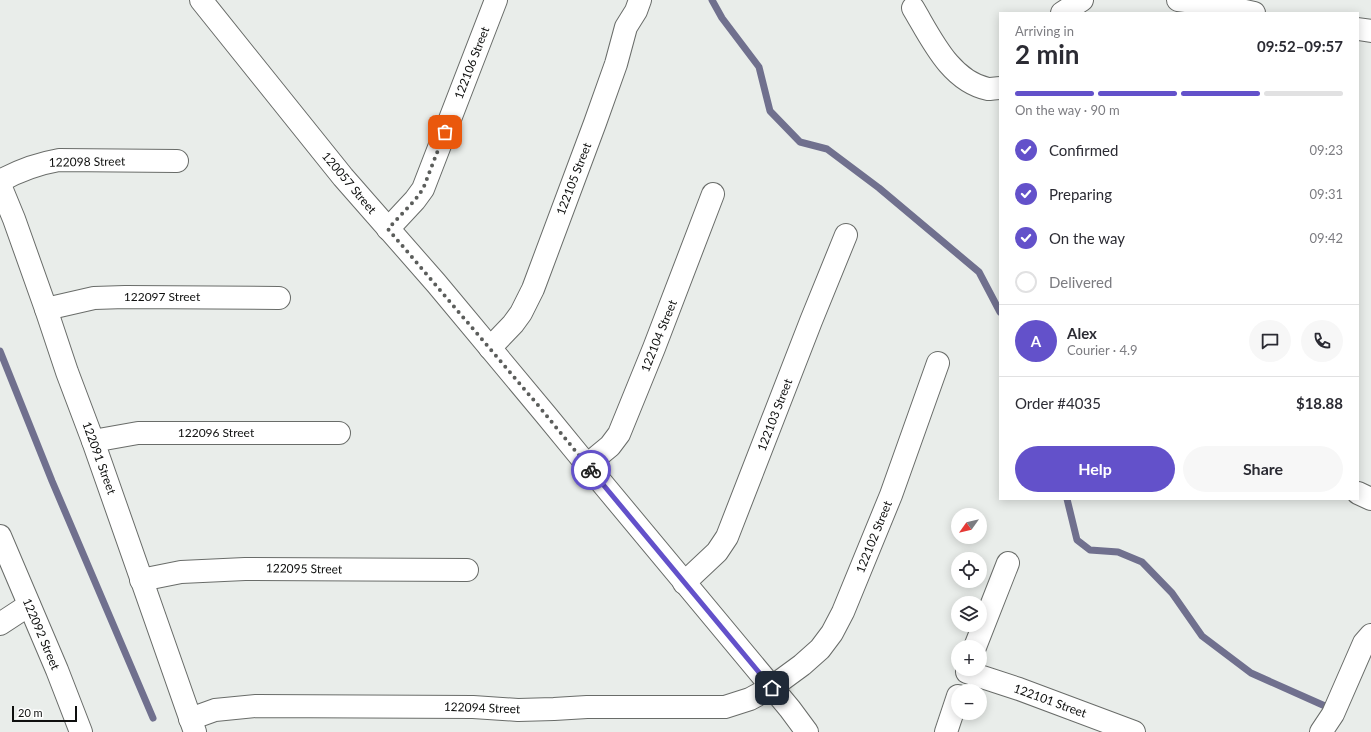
<!DOCTYPE html>
<html lang="en">
<head>
<meta charset="utf-8">
<style>
	body { margin:0; font-family:Lato,sans-serif; background:#f7f7f7; color:#2b2b33; height:100vh; display:flex; flex-direction:column; font-size:15px; white-space:nowrap }
	* { box-sizing:border-box; margin:0 }
	p { font-size:13px; color:#7c7c81 }
	.icon { flex:none; width:22px; height:22px; fill:none; stroke:currentColor; stroke-width:2; stroke-linecap:round; stroke-linejoin:round }
	.map { position:relative; flex:1; overflow:hidden }
	.panel { position:absolute; left:999px; top:12px; width:360px; height:488px; display:flex; flex-direction:column; background:#fff; border-radius:0px; box-shadow:0 2px 10px #0003 }
	.panel>* { flex:none }
	.needle { width:26px; rotate:236deg }
	.fabs { position:absolute; left:951px; top:508px; display:grid; gap:8px }
	.fabs a { display:grid; place-items:center; width:36px; height:36px; border-radius:50%; background:#fff; box-shadow:0 2px 10px #0003; font-size:20px }
	.scale { position:absolute; left:12px; bottom:10px; width:65px; box-sizing:border-box; padding-left:4px; border:2px solid #0e0f0e; border-top:0; font-size:11px; line-height:14px; white-space:nowrap; color:#0e0f0e; -webkit-text-stroke:3px #fff; paint-order:stroke }
	.pin { position:absolute; display:grid; place-items:center; width:34px; height:34px; color:#fff; margin:-17px; border-radius:8px; box-shadow:0 2px 6px #0006 }
	.courier { position:absolute; display:grid; place-items:center; width:40px; height:40px; margin:-20px; border:3px solid #6351ca; border-radius:50%; background:#fff; color:#222; box-shadow:0 1px 5px #0007 }
	.headline em { font-style:normal; font-weight:700 }
	.headline div { display:flex; flex-direction:column-reverse }
	.headline { display:flex; align-items:center; justify-content:space-between; height:68px; padding:0 16px }
	h1 { font-size:26px; font-weight:700; line-height:30px }
	.bar { display:grid; grid-template-columns:repeat(4,1fr); gap:6px 4px; align-content:center; height:48px; padding:0 16px }
	.bar i { height:5px; border-radius:3px; background:#e1e1e2 }
	.bar .active { background:#6351ca }
	.bar p { grid-column:span 4 }
	.line { display:flex; align-items:center; gap:10px; padding:0 16px; border-top:1px solid #e1e1e2 }
	.line div { flex:1 }
	.round { display:grid; place-items:center; flex:none; width:42px; height:42px; border-radius:21px; background:#f7f7f7 }
	ol { padding:0 16px; list-style:none }
	li { display:flex; align-items:center; gap:12px; height:44px }
	li p { margin-inline-start:auto }
	li .icon { padding:4px; border-radius:50%; background:#6351ca; color:#fff; stroke-width:4 }
	li:last-child { color:#7c7c81 }
	li i { width:22px; height:22px; border:2px solid #e1e1e2; border-radius:50% }
	.action { display:flex; gap:8px; margin-top:auto; padding:8px 16px }
	.action a { flex:1; height:46px; border-radius:24px; background:#6351ca; color:#fff; font-size:16px; font-weight:700; line-height:46px; text-align:center }
	.action a+a { background:#f7f7f7; color:#2b2b33 }
	.map>svg:first-child { display:block }
	.lines { fill:none; stroke-linecap:round; stroke-linejoin:round }
	.stream { stroke:#70708e; stroke-width:7 }
	.minor-casing { stroke:#696c69; stroke-width:24 }
	.minor { stroke:#fff; stroke-width:22 }
	.done { stroke:#5b5d5b; stroke-width:4; stroke-dasharray:0 7.2 }
	.route { stroke:#6351ca; stroke-width:5 }
	.labels { text-anchor:middle; stroke-width:3.5; stroke-linejoin:round; paint-order:stroke }
	.street-label { font-size:12px; fill:#0e0f0e; stroke:#fff }
</style>
</head>
<body>
<div class="map">
<svg width="1371" height="732" viewBox="0 0 1371 732">
	<rect width="100%" height="100%" fill="#e9edea"/>
	<g class="lines">
		<g class="stream">
			<path d="M712 0 722 18 759 67 770 111 800 142 827 149 879 188 979 272 1000 312"/>
			<path d="M0 351 52 481 153 718"/>
			<path d="M1067 499 1077 540 1090 550 1118 552 1142 562 1172 593 1202 636 1251 673 1325 706"/>
		</g>
		<defs>
			<g id="minor">
				<path d="M201 0 343 177 436 283 546 415 587 465 790 709 807 732"/>
				<path d="M1178 0 1218 5 1254 13"/>
				<path d="M913 8C931 38 950 81 988 89 991 89 996 88 1000 88"/>
				<path d="M1062 13 1082 0"/>
				<path d="M1358 29 1371 31"/>
				<path d="M0 181C20 170 36 164 59 160L177 161"/>
				<path d="M0 185 14 219 46 309 67 372 93 441 195 732"/>
				<path d="M388 229 415 200 423 189 496 0"/>
				<path d="M46 309 94 298 125 297 279 298"/>
				<path d="M490 348 513 324 521 313 533 289 595 123 616 64 626 27 636 11 640 0"/>
				<path d="M93 441 138 433H339"/>
				<path d="M587 465 610 446 619 434 654 348 713 194"/>
				<path d="M1358 493 1371 499"/>
				<path d="M0 536 57 670 81 732"/>
				<path d="M141 580 181 572 245 569 467 570"/>
				<path d="M684 583 717 552 727 537 811 321 846 235"/>
				<path d="M0 624 29 605"/>
				<path d="M975 647 1008 563"/>
				<path d="M967 672 1019 689 1134 732"/>
				<path d="M190 719 215 710 256 706 473 707 518 710 554 709 587 707H725L750 699 772 687 802 665 820 649 832 633 843 612 891 495 938 363"/>
				<path d="M946 732 958 696"/>
				<path d="M1321 732 1333 714 1364 643 1371 635"/>
			</g>
		</defs>
		<use href="#minor" class="minor-casing"/>
		<use href="#minor" class="minor"/>
	</g>
	<g class="lines">
		<path class="done" d="M445 132 423 189 415 200 388 229 537 404 591 470"/>
		<path class="route" d="M591 470 772 688"/>
	</g>
	<g class="labels">
		<g class="street-label">
			<text transform="translate(472 63) rotate(-69)" y="4">122106 Street</text>
			<text transform="translate(87 162) rotate(-1)" y="4">122098 Street</text>
			<text transform="translate(574 179) rotate(-69)" y="4">122105 Street</text>
			<text transform="translate(349 183) rotate(50)" y="4">120057 Street</text>
			<text x="162" y="301">122097 Street</text>
			<text transform="translate(659 336) rotate(-68)" y="4">122104 Street</text>
			<text transform="translate(775 415) rotate(-69)" y="4">122103 Street</text>
			<text x="216" y="437">122096 Street</text>
			<text transform="translate(99 458) rotate(70)" y="4">122091 Street</text>
			<text transform="translate(874 537) rotate(-68)" y="4">122102 Street</text>
			<text transform="translate(304 569) rotate(1)" y="4">122095 Street</text>
			<text transform="translate(41 634) rotate(67)" y="4">122092 Street</text>
			<text transform="translate(1050 701) rotate(20)" y="4">122101 Street</text>
			<text transform="translate(482 708) rotate(2)" y="4">122094 Street</text>
		</g>
	</g>
</svg>
<div class="fabs">
<a><svg class="needle" viewBox="-14 -14 28 28"><path d="M0-13l5 13h-10z" fill="#e53935"/><path d="M0 13l5-13h-10z" fill="#7c7c81"/></svg></a>
<a><svg class="icon" aria-label="locate" viewBox="0 0 24 24"><circle cx="12" cy="12" r="6"/><path d="M12 2v4M12 18v4M2 12h4M18 12h4"/></svg></a>
<a><svg class="icon" aria-label="layers" viewBox="0 0 24 24"><path d="M12 4l9 5-9 5-9-5zM3 14l9 5 9-5"/></svg></a>
<a>+</a>
<a>−</a>
</div>
<div class="scale">20 m</div>
<div class="pin" style="left:445px;top:132px;background:#ea580c"><svg class="icon" aria-label="bag" viewBox="0 0 24 24"><path d="M5 8h14l-1 12H6zM9 8a3 3 0 0 1 6 0"/></svg></div>
<div class="pin" style="left:772px;top:688px;background:#1f2937"><svg class="icon" aria-label="home" viewBox="0 0 24 24"><path d="M3 11l9-7 9 7M6 9v11h12V9"/></svg></div>
<div class="courier" style="left:591px;top:470px"><svg class="icon" aria-label="bike" viewBox="0 0 24 24"><circle cx="6" cy="16" r="4"/><circle cx="18" cy="16" r="4"/><path d="M6 16l4-8h5l3 8M10 8l3 8H6M13 5h3"/></svg></div>
<section class="panel">
<div class="headline"><div><h1>2 min</h1><p>Arriving in</p></div><em>09:52–09:57</em></div>
<div class="bar"><i class="active"></i><i class="active"></i><i class="active"></i><i></i><p>On the way · 90 m</p></div>
<ol>
<li><svg class="icon" aria-label="check" viewBox="0 0 24 24"><path d="M5 12l5 5 9-10"/></svg>Confirmed<p>09:23</p></li>
<li><svg class="icon" aria-label="check" viewBox="0 0 24 24"><path d="M5 12l5 5 9-10"/></svg>Preparing<p>09:31</p></li>
<li><svg class="icon" aria-label="check" viewBox="0 0 24 24"><path d="M5 12l5 5 9-10"/></svg>On the way<p>09:42</p></li>
<li><i></i>Delivered</li>
</ol>
<div class="line" style="height:72px"><b class="round" style="background:#6351ca;color:#fff">A</b><div><b>Alex</b><p>Courier · 4.9</p></div><a class="round"><svg class="icon" aria-label="chat" viewBox="0 0 24 24"><path d="M4 5h16v11H9l-5 4z"/></svg></a><a class="round"><svg class="icon" aria-label="phone" viewBox="0 0 24 24"><path d="M5 4h4l2 5-3 2q2 4 5 5l2-3 5 2v4C11 20 4 13 5 4z"/></svg></a></div>
<div class="line" style="height:52px"><div>Order #4035</div><b>$18.88</b></div>
<div class="action"><a>Help</a><a>Share</a></div>
</section>
</div>
</body>
</html>
